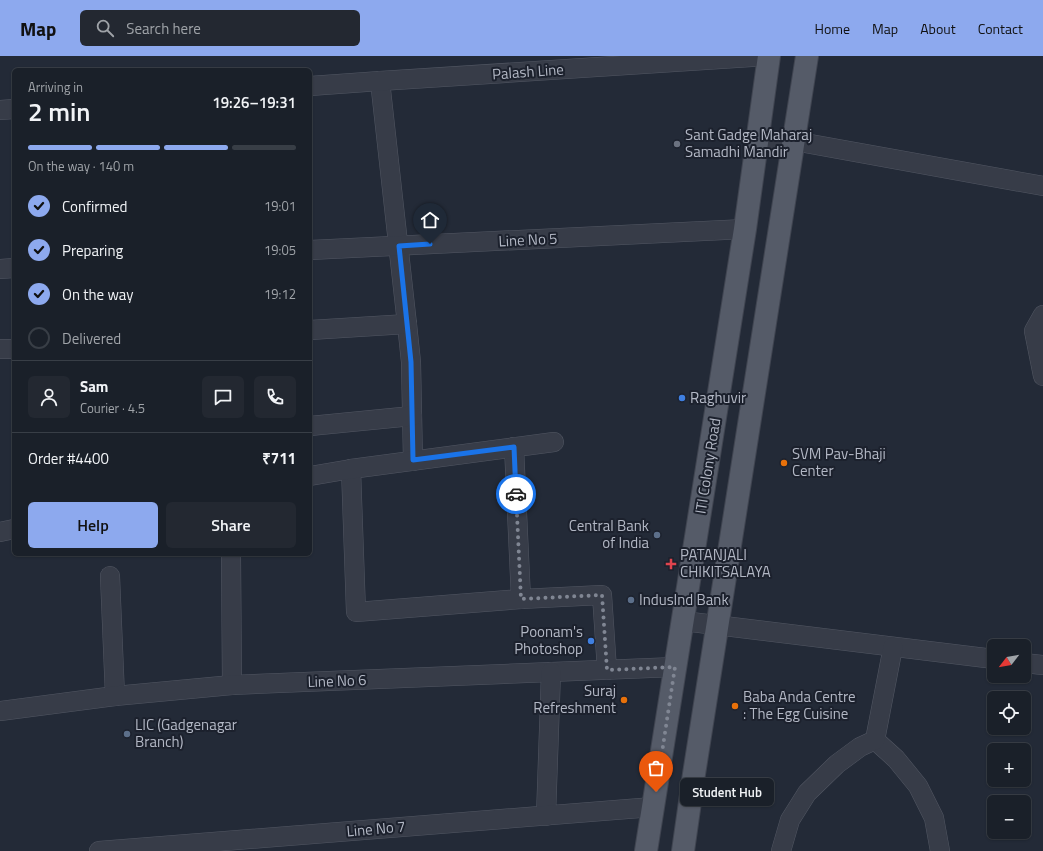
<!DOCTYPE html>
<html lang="en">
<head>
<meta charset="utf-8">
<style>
	body { margin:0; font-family:"Titillium Web",sans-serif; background:#232831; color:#f1f3f6; height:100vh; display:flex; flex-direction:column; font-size:15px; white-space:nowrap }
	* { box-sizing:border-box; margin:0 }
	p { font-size:13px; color:#9fa3a8 }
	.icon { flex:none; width:22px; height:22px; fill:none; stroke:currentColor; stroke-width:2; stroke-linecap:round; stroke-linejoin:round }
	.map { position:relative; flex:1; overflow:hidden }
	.details { position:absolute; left:12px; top:12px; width:300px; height:488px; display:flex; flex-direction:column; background:#1a2029; border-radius:6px; box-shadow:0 1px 3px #0004,0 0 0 1px #383e46 }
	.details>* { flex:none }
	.needle { width:26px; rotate:239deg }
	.fabs { position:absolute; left:987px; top:583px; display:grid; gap:8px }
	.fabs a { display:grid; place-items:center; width:44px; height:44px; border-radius:6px; background:#1a2029; box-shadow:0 1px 3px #0004,0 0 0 1px #383e46; font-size:20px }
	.pin { position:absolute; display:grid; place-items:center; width:34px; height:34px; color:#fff; margin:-41px -17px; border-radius:50% 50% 50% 0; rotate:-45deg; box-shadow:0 0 4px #0007 }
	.pin .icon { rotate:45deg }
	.courier { position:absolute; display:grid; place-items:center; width:40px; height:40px; margin:-20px; border:3px solid #1a73e8; border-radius:50%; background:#fff; color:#222; box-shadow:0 1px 5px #0007 }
	.bubble { position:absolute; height:28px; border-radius:6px; background:#1a2029; box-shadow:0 1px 3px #0004,0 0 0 1px #383e46; font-size:13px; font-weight:600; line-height:28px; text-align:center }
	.overview em { font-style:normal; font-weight:600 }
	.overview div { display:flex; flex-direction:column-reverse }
	.overview { display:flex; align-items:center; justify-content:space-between; height:68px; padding:0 16px }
	h1 { font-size:26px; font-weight:600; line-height:30px }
	.bar { display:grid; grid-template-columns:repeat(4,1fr); gap:6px 4px; align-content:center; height:48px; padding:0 16px }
	.bar i { height:5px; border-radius:3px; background:#383e46 }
	.bar .selected { background:#8da9ee }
	.bar p { grid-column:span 4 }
	.line { display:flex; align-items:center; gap:10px; padding:0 16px; border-top:1px solid #383e46 }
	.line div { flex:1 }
	.round { display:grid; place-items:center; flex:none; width:42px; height:42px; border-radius:6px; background:#232831 }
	ol { padding:0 16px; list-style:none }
	li { display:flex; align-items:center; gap:12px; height:44px }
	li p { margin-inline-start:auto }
	li .icon { padding:4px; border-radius:50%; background:#8da9ee; color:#111; stroke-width:4 }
	li:last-child { color:#9fa3a8 }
	li i { width:22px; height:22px; border:2px solid #383e46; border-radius:50% }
	.action { display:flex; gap:8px; margin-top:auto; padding:8px 16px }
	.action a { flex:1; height:46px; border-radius:6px; background:#8da9ee; color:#111; font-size:16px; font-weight:600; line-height:46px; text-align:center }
	.action a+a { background:#232831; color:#f1f3f6 }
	header { display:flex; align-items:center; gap:24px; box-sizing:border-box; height:56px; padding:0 20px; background:#8da9ee; color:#111 }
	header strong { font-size:19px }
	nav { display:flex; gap:22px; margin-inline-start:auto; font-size:14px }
	.search { width:280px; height:36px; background:#232831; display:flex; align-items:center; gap:10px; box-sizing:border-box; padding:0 14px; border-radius:6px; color:#9fa3a8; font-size:15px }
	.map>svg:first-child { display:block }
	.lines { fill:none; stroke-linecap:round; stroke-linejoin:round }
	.minor-casing { stroke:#525763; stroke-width:20 }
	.major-casing { stroke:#404551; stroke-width:24 }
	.minor { stroke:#373c48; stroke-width:19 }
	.major { stroke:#555b68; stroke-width:22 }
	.done { stroke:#808693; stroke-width:4; stroke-dasharray:0 7.2 }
	.route { stroke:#1a73e8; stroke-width:5 }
	.worship-dot { fill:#6b7280; stroke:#1c212d; stroke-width:1.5 }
	.shop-dot { fill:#3f7fe0; stroke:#1c212d; stroke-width:1.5 }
	.food-dot { fill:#e8710a; stroke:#1c212d; stroke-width:1.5 }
	.service-dot { fill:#5c6f8a; stroke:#1c212d; stroke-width:1.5 }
	.health-dot { fill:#e0444e; stroke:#1c212d; stroke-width:1.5 }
	.labels { text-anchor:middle; stroke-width:4; stroke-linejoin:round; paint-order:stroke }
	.street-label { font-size:15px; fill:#b2b7c4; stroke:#1c212d }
	.poi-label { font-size:15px; fill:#b2b7c4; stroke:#1c212d; text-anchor:start }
</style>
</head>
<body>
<header>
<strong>Map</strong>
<div class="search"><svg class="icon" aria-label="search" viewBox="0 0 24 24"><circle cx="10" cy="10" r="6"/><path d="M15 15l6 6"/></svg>Search here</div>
<nav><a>Home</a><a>Map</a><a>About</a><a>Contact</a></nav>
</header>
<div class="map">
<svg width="1043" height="795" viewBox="0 0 1043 795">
	<rect width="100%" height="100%" fill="#232a37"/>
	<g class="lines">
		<defs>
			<g id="minor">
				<path d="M380 25 407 268 411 306 413 405"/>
				<path d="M310 30 380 25 769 0"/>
				<path d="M0 54 14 53"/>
				<path d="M757 85H794L1043 130"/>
				<path d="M310 194 745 173"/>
				<path d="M0 213 14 212"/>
				<path d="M1043 259 1034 275 1043 320"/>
				<path d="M310 274 407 268"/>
				<path d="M0 293H14"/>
				<path d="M310 370 412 360"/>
				<path d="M514 391 521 543"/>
				<path d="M351 413 356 556 521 543 602 539 607 614"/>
				<path d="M310 420 351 413 554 386"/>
				<path d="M0 476 14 473"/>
				<path d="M231 498 232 629"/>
				<path d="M110 520 115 640"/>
				<path d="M683 565 994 603"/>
				<path d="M1024 607 1043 609"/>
				<path d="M0 655 115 640 232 629 675 611"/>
				<path d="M875 684 896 703 918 730 934 762 940 795"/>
				<path d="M546 760 551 616"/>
				<path d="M99 795 653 751"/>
				<path d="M781 795 790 764 807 737 837 708 860 691 875 684 893 591"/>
			</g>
			<g id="major">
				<path d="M646 795 745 173 769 0"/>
				<path d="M683 795 694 718 807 0"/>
			</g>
		</defs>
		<use href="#minor" class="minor-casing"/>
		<use href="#major" class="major-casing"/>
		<use href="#minor" class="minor"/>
		<use href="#major" class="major"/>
	</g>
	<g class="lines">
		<path class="done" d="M516 438 521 543 602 539 607 614 675 611 656 736"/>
		<path class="route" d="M430 188 399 190 411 306 413 404 514 391 516 438"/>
	</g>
	<circle class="worship-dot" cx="677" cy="88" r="4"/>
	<g class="shop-dot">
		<circle cx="682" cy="342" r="4"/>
		<circle cx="591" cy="585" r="4"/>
	</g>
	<g class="food-dot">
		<circle cx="784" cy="407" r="4"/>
		<circle cx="624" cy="644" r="4"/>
		<circle cx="735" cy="650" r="4"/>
	</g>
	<g class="service-dot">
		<circle cx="657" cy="479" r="4"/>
		<circle cx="631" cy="544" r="4"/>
		<circle cx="127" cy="678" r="4"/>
	</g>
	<path class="health-dot" d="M669 502h4v4h4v4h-4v4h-4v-4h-4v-4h4z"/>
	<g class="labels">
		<g class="street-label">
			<text transform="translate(528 16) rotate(-4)" y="5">Palash Line</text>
			<text transform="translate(528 184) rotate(-3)" y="5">Line No 5</text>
			<text transform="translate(708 410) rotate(-81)" y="5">ITI Colony Road</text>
			<text transform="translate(337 625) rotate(-2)" y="5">Line No 6</text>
			<text transform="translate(376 773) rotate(-5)" y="5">Line No 7</text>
		</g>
		<g class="poi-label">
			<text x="685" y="84">Sant Gadge Maharaj<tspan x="685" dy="17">Samadhi Mandir</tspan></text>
			<text x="690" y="347">Raghuvir</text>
			<text x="792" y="403">SVM Pav-Bhaji<tspan x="792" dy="17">Center</tspan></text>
			<text x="649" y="475" text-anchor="end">Central Bank<tspan x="649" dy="17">of India</tspan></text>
			<text x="680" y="504">PATANJALI<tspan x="680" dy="17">CHIKITSALAYA</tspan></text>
			<text x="639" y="549">IndusInd Bank</text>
			<text x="583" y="581" text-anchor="end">Poonam's<tspan x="583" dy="17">Photoshop</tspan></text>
			<text x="616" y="640" text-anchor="end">Suraj<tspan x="616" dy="17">Refreshment</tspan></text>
			<text x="743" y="646">Baba Anda Centre<tspan x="743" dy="17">: The Egg Cuisine</tspan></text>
			<text x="135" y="674">LIC (Gadgenagar<tspan x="135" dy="17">Branch)</tspan></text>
		</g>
	</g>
</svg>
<div class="fabs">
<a><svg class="needle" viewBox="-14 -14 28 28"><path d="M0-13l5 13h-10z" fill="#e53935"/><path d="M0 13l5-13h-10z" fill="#9fa3a8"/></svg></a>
<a><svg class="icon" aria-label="locate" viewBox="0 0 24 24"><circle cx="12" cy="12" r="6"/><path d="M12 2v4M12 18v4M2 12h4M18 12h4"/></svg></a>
<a>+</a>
<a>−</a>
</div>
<div class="pin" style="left:656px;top:736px;background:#ea580c"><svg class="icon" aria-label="bag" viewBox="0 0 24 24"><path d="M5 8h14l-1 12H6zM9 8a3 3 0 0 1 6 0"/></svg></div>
<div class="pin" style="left:430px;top:188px;background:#1f2937"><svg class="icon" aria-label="home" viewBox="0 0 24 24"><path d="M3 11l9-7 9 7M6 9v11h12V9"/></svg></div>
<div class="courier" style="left:516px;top:438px"><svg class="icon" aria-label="car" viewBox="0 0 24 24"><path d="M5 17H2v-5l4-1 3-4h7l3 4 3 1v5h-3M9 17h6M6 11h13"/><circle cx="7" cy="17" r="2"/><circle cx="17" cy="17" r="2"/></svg></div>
<div class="bubble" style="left:680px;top:722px;width:94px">Student Hub</div>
<section class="details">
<div class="overview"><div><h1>2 min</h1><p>Arriving in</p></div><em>19:26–19:31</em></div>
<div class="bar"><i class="selected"></i><i class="selected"></i><i class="selected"></i><i></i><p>On the way · 140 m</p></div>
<ol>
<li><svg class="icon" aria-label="check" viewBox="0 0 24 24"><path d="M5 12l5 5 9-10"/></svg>Confirmed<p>19:01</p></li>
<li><svg class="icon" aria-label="check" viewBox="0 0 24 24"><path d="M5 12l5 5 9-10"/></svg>Preparing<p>19:05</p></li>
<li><svg class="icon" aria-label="check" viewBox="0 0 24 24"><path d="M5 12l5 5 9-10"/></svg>On the way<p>19:12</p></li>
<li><i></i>Delivered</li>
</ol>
<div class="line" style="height:72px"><a class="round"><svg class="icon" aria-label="person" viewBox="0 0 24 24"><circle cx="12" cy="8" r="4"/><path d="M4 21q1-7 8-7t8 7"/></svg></a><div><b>Sam</b><p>Courier · 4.5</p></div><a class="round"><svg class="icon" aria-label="chat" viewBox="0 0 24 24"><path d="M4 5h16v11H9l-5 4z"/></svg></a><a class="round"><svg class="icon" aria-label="phone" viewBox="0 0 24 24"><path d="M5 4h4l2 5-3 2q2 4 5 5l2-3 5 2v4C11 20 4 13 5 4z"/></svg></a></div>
<div class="line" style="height:52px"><div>Order #4400</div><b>₹711</b></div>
<div class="action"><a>Help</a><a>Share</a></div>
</section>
</div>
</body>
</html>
